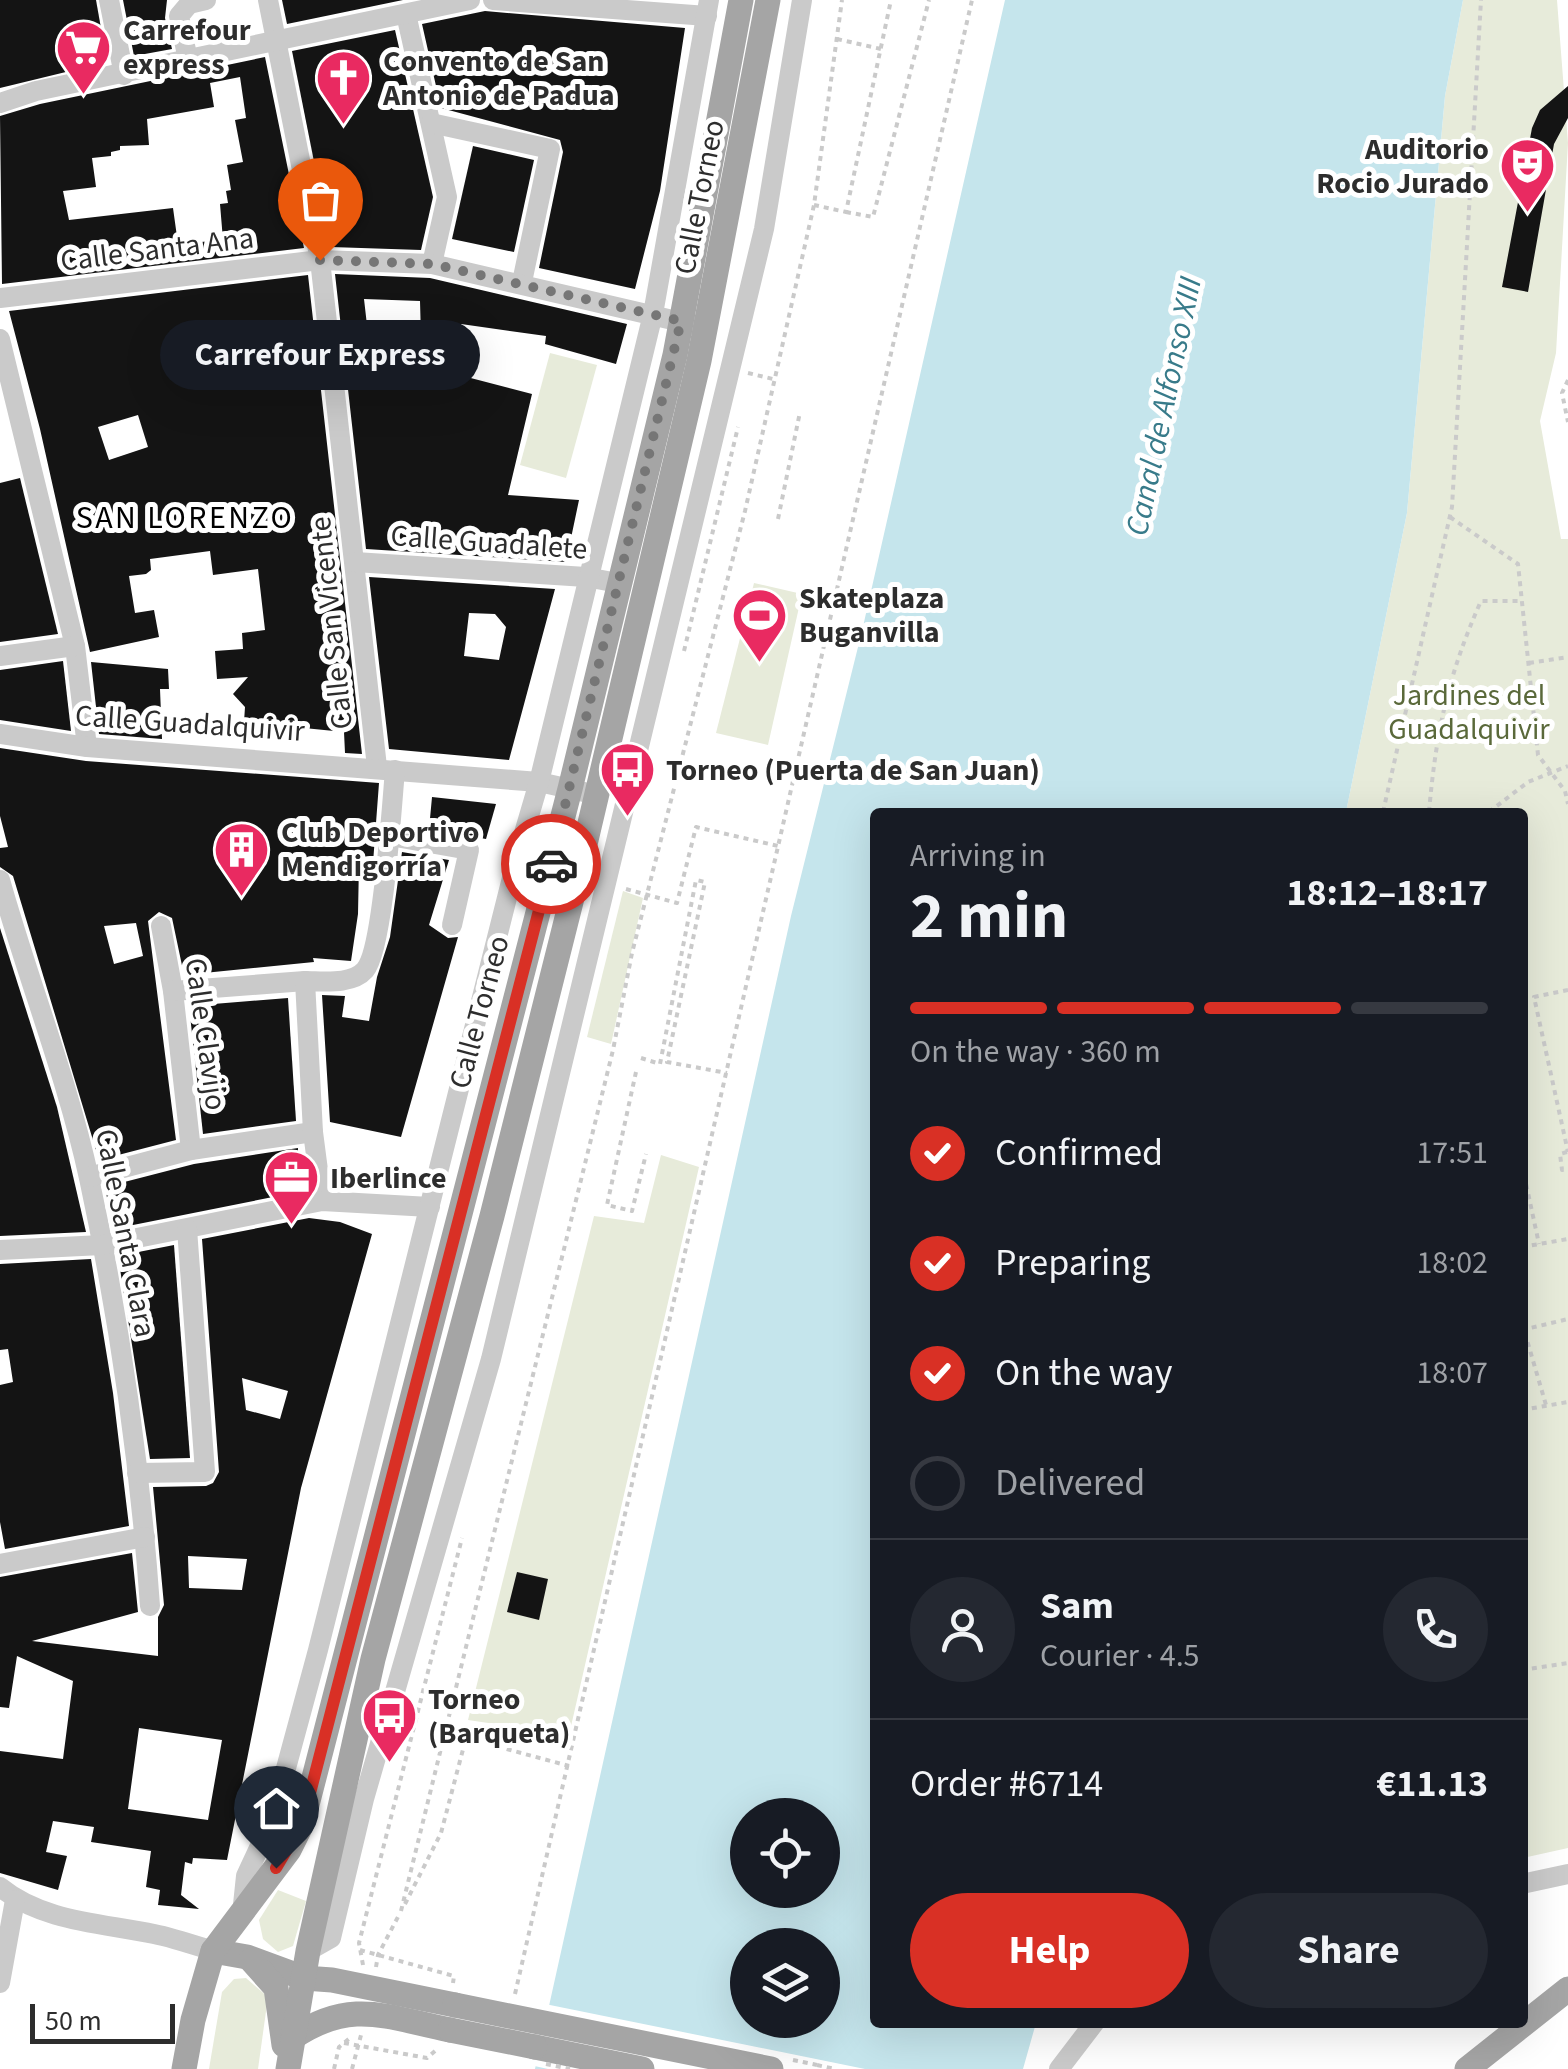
<!DOCTYPE html>
<html lang="en">
<head>
<meta charset="utf-8">
<style>
	body { margin:0; font-family:"Source Sans 3",sans-serif; background:#242831; color:#f1f3f6; height:100vh; display:flex; flex-direction:column; font-size:38px; white-space:nowrap }
	* { box-sizing:border-box; margin:0 }
	p { font-size:32px; color:#9ea1a6 }
	.icon { flex:none; width:55px; height:55px; fill:none; stroke:currentColor; stroke-width:2; stroke-linecap:round; stroke-linejoin:round }
	.map { position:relative; flex:1; overflow:hidden }
	.sheet { position:absolute; left:870px; top:808px; width:658px; height:1220px; display:flex; flex-direction:column; background:#171b24; border-radius:10px; box-shadow:0 10px 40px #0002 }
	.sheet>* { flex:none }
	.controls { position:absolute; left:730px; top:1798px; display:grid; gap:20px }
	.controls a { display:grid; place-items:center; width:110px; height:110px; border-radius:50%; background:#171b24; box-shadow:0 10px 40px #0002; font-size:50px }
	.scale { position:absolute; left:30px; bottom:25px; width:145px; box-sizing:border-box; padding-left:10px; border:5px solid #2d2d2d; border-top:0; font-size:28px; line-height:35px; white-space:nowrap; color:#2d2d2d; -webkit-text-stroke:8px #fff; paint-order:stroke }
	.pin { position:absolute; display:grid; place-items:center; width:85px; height:85px; color:#fff; margin:-102px -42px; border-radius:50% 50% 50% 0; rotate:-45deg; box-shadow:0 0 10px #0007 }
	.pin .icon { rotate:45deg }
	.courier { position:absolute; display:grid; place-items:center; width:100px; height:100px; margin:-50px; border:8px solid #d93025; border-radius:50%; background:#fff; color:#222; box-shadow:0 2px 12px #0007 }
	.bubble { position:absolute; height:70px; border-radius:35px; background:#171b24; box-shadow:0 10px 40px #0002; font-size:32px; font-weight:700; line-height:70px; text-align:center }
	.overview em { font-style:normal; font-weight:700 }
	.overview div { display:flex; flex-direction:column-reverse }
	.overview { display:flex; align-items:center; justify-content:space-between; height:170px; padding:0 40px }
	h1 { font-size:65px; font-weight:700; line-height:75px }
	.bar { display:grid; grid-template-columns:repeat(4,1fr); gap:15px 10px; align-content:center; height:120px; padding:0 40px }
	.bar i { height:12px; border-radius:8px; background:#363941 }
	.bar .selected { background:#d93025 }
	.bar p { grid-column:span 4 }
	.line { display:flex; align-items:center; gap:25px; padding:0 40px; border-top:2px solid #363941 }
	.line div { flex:1 }
	.round { display:grid; place-items:center; flex:none; width:105px; height:105px; border-radius:52px; background:#242831 }
	ol { padding:0 40px; list-style:none }
	li { display:flex; align-items:center; gap:30px; height:110px }
	li p { margin-inline-start:auto }
	li .icon { padding:10px; border-radius:50%; background:#d93025; color:#fff; stroke-width:4 }
	li:last-child { color:#9ea1a6 }
	li i { width:55px; height:55px; border:5px solid #363941; border-radius:50% }
	.cta { display:flex; gap:20px; margin-top:auto; padding:20px 40px }
	.cta a { flex:1; height:115px; border-radius:60px; background:#d93025; color:#fff; font-size:40px; font-weight:700; line-height:115px; text-align:center }
	.cta a+a { background:#242831; color:#f1f3f6 }
	.map>svg:first-child { display:block }
	.green { fill:#e7ebda }
	.water { fill:#c5e5ec; fill-rule:evenodd }
	.pier { fill:#fff }
	.building { fill:#141414; fill-rule:evenodd }
	.lines { fill:none; stroke-linecap:round; stroke-linejoin:round }
	.path { stroke:#cacaca; stroke-width:4; stroke-dasharray:5 5; stroke-linecap:butt }
	.minor { stroke:#cacaca; stroke-width:20 }
	.major { stroke:#a5a5a5; stroke-width:25 }
	.path-bridge { stroke:#cacaca; stroke-width:4; stroke-dasharray:5 5; stroke-linecap:butt }
	.major-bridge { stroke:#a5a5a5; stroke-width:25 }
	.done { stroke:#767676; stroke-width:10; stroke-dasharray:0 18 }
	.route { stroke:#d93025; stroke-width:12 }
	.labels { text-anchor:middle; stroke-width:10; stroke-linejoin:round; paint-order:stroke }
	.poi-label { font-size:30px; font-weight:bold; fill:#2d2d2d; stroke:#fff; text-anchor:start }
	.street-label { font-size:30px; fill:#2d2d2d; stroke:#fff }
	.park-label { font-size:30px; fill:#5a693a; stroke:#fff }
	.water-label { font-size:32px; font-style:italic; fill:#387b8a; stroke:#fff }
	.neighbourhood-label { font-size:32px; letter-spacing:2.5px; fill:#000; stroke:#fff }
</style>
</head>
<body>
<div class="map">
<svg width="1568" height="2069" viewBox="0 0 1568 2069">
	<rect width="100%" height="100%" fill="#fff"/>
	<g class="green">
		<path d="M1463 0H1557L1568 143 1556 353 1540 421 1561 539H1568V1848L1523 1858 1522 812H1346L1407 513 1445 96Z"/>
		<path d="M550 353 597 365 566 478 520 465Z"/>
		<path d="M754 583 802 594 768 745 716 733Z"/>
		<path d="M623 891 643 898 611 1044 587 1037Z"/>
		<path d="M661 1155 699 1167 569 1735 468 1720 594 1216 644 1223Z"/>
		<path d="M278 1890 306 1901 293 1946 278 1952 263 1939 259 1920Z"/>
		<path d="M246 1978 268 1997 258 2069H209L222 1992 234 1979Z"/>
	</g>
	<path class="water" d="M1005 0H1463L1445 96 1407 513 1346 812H875V2022L1036 2023 1023 2069H535L791 916 862 631ZM748 1815H822V1890H748ZM748 1945H822V2020H748Z"/>
	<path class="pier" d="M545 2004 865 2069H548L530 2065Z"/>
	<g class="building">
		<path d="M0 0H96L107 62 0 88Z"/>
		<path d="M123 0H167L165 18 172 49 134 56Z"/>
		<path d="M282 0H403L287 24Z"/>
		<path d="M485 11 685 28 660 191 635 289 539 268 563 152 560 140 441 108 422 24Z"/>
		<path d="M395 30 433 197 421 250 331 247 292 51Z"/>
		<path d="M265 57 304 248 2 284 0 116 40 104ZM240 77 246 118 235 120 243 162 227 165 231 190 226 191 228 203 220 204 223 240 178 244 173 208 69 220 63 191 96 187 92 158 111 156V152L120 150V146L149 145 147 119 214 107 210 83Z"/>
		<path d="M1568 86V118L1554 144 1528 292 1502 287 1532 128 1540 110Z"/>
		<path d="M473 146 534 160 514 252 452 239Z"/>
		<path d="M335 274 430 278 627 324 616 364 545 344 546 336 461 324 463 376 532 394 508 495 579 500 566 562 366 549ZM364 299 420 301 421 337 368 334Z"/>
		<path d="M308 275 362 754 345 753 344 732 244 722 245 707 233 694 248 677 217 679 215 651 243 649 242 633 265 630 258 569 213 575 210 551 150 559 151 570 146 574 129 576 135 613 154 610 159 637 90 652 40 429 9 311ZM138 415 148 447 109 460 98 427Z"/>
		<path d="M20 478 58 634 0 642V483Z"/>
		<path d="M369 577 555 589 509 760 389 749ZM469 613 495 614 506 627 499 660 464 656Z"/>
		<path d="M63 661 71 731 0 720V670Z"/>
		<path d="M91 662 168 669 169 689H160L162 739 99 734Z"/>
		<path d="M0 748 86 761 379 783 373 863H359L358 914 351 961 313 958 314 962 184 975 172 918 159 912 148 921 176 1140 99 1160 13 876 0 867V848L8 847 0 816ZM136 923 143 956 114 964 104 926Z"/>
		<path d="M432 797 496 804 486 839 429 829Z"/>
		<path d="M402 852 449 860 429 925 448 938 458 937 401 1137 330 1122 322 995 345 996 342 1017 369 1021 377 977 390 937Z"/>
		<path d="M0 928 57 1107 86 1232 0 1236Z"/>
		<path d="M288 998 296 1121 203 1134 189 1006Z"/>
		<path d="M298 1148V1192L113 1229 105 1187 194 1164Z"/>
		<path d="M309 1218 340 1222 372 1234 301 1488 227 1860 193 1858 192 1864 185 1862 181 1895 199 1909 158 1905 160 1890 146 1887 151 1851 91 1842 94 1827 53 1821 46 1852 67 1856 58 1890 0 1873V1751L63 1759 73 1681 17 1656 9 1708 0 1707V1577L132 1553 138 1612 32 1641 158 1656V1617L164 1605 153 1487 206 1486 213 1483 219 1472 202 1239ZM242 1378 288 1391 280 1419 246 1410ZM188 1556 247 1559 242 1590 189 1588ZM139 1728 222 1740 208 1820 128 1809Z"/>
		<path d="M174 1245 190 1458 150 1459 118 1256Z"/>
		<path d="M91 1259 113 1393 129 1526 5 1549 0 1522V1385L13 1382 8 1349 0 1350V1264Z"/>
		<path d="M517 1572 548 1579 539 1620 507 1612Z"/>
	</g>
	<g class="lines">
		<g class="path">
			<path d="M837 39 881 49"/>
			<path d="M814 205 846 212 891 0"/>
			<path d="M846 212 873 217 929 0"/>
			<path d="M748 373 773 379"/>
			<path d="M1568 380 1562 393 1568 422"/>
			<path d="M1450 517 1518 564 1538 755 1565 791 1568 804"/>
			<path d="M778 519 800 412"/>
			<path d="M684 651 738 427"/>
			<path d="M1529 663 1568 657"/>
			<path d="M1383 812 1452 507 1481 0"/>
			<path d="M1429 812C1436 732 1448 675 1481 601H1522"/>
			<path d="M1489 812 1528 782 1568 766"/>
			<path d="M626 889 677 903 696 827 778 846"/>
			<path d="M1568 990 1534 997 1568 1152"/>
			<path d="M641 1058 660 1064 696 880 705 882 667 1062 727 1073"/>
			<path d="M636 1072 607 1205 632 1211 646 1154"/>
			<path d="M1567 1152 1560 1154 1562 1170 1568 1168"/>
			<path d="M1522 1165 1539 1244"/>
			<path d="M1522 1247 1568 1239"/>
			<path d="M1522 1323 1546 1405"/>
			<path d="M1522 1330 1568 1319"/>
			<path d="M1522 1410 1568 1402"/>
			<path d="M1522 1670 1568 1663"/>
			<path d="M405 1904 441 1833 466 1738 569 1766"/>
			<path d="M401 1911 613 1050 632 953 745 511 814 205 842 0"/>
			<path d="M360 1950 454 1976 453 1983"/>
			<path d="M363 1965 359 1943 462 1538"/>
			<path d="M376 1967 378 1955 400 1913"/>
			<path d="M515 1994 972 0"/>
			<path d="M344 2043 427 2058 435 2051"/>
			<path d="M817 2065 835 2069"/>
			<path d="M334 2069 339 2047 350 2038"/>
			<path d="M352 2069 361 2035"/>
		</g>
		<g class="minor">
			<path d="M109 0 124 75"/>
			<path d="M268 0 320 260 377 767"/>
			<path d="M493 0 707 16"/>
			<path d="M406 14 447 197 432 264"/>
			<path d="M188 60 179 16 189 4 206 0"/>
			<path d="M0 103 36 91 470 0"/>
			<path d="M431 123 550 149 522 282"/>
			<path d="M0 298 320 260 432 264 694 325"/>
			<path d="M0 339 75 646 87 747"/>
			<path d="M355 562 586 577 618 583"/>
			<path d="M0 656 75 646"/>
			<path d="M0 734 87 747 539 782 584 792"/>
			<path d="M390 836 469 850 452 925"/>
			<path d="M0 880C28 980 67 1077 89 1178 119 1318 140 1463 150 1606"/>
			<path d="M161 926 173 991 191 1150"/>
			<path d="M173 991 305 981"/>
			<path d="M89 1177 191 1150 313 1132"/>
			<path d="M322 1201 313 1132 305 981C323 981 352 985 365 970 383 950 392 803 395 770"/>
			<path d="M0 1250 102 1245 322 1201 430 1207"/>
			<path d="M137 1473 205 1472 187 1229"/>
			<path d="M0 1564 145 1537"/>
			<path d="M1522 1884 1568 1874"/>
			<path d="M0 1887C43 1922 102 1923 154 1934 174 1938 194 1945 213 1951"/>
			<path d="M242 1914 246 1876 272 1820 318 1650 519 850 539 782 653 314 709 0"/>
			<path d="M308 1951 331 1938 364 1799 491 1359 764 229 802 0"/>
			<path d="M0 1983 15 1900"/>
			<path d="M1059 2069 1095 2022"/>
		</g>
		<g class="major">
			<path d="M213 1951 247 1957 304 1978 332 1980 455 2005"/>
			<path d="M251 1960 276 1988 284 2045"/>
			<path d="M292 2038C351 1998 385 2017 450 2030"/>
			<path d="M535 2047 642 2069"/>
			<path d="M184 2069 193 2020 213 1951 289 1850 302 1824 570 789 675 355 741 0"/>
			<path d="M288 2069 308 1951 373 1659 492 1216 578 874 699 361 768 0"/>
			<path d="M1467 2069 1568 1989"/>
		</g>
		<g class="path-bridge">
			<path d="M793 2060 817 2065"/>
			<path d="M546 2064 570 2069"/>
		</g>
		<g class="major-bridge">
			<path d="M455 2005 771 2069"/>
			<path d="M450 2030 535 2047"/>
		</g>
	</g>
	<g class="lines">
		<path class="done" d="M320 260 432 264 681 321 551 864"/>
		<path class="route" d="M276 1868 302 1824 551 864"/>
	</g>
	<defs>
		<symbol id="supermarket-pin" viewBox="-11 -11 22 30"><path d="M0 17L-7.5 6A9.5 9.5 0 1 1 7.5 6Z" fill="#e92a61" stroke="#fff"/><path d="M-6-5.5h2.5l.6 2H6L4.5 2H-2.5L-4.4-4H-6ZM-1.5 3.2a1.3 1.3 0 1 0 .1 0ZM3 3.2a1.3 1.3 0 1 0 .1 0Z" fill="#fff"/></symbol>
		<symbol id="church-pin" viewBox="-11 -11 22 30"><path d="M0 17L-7.5 6A9.5 9.5 0 1 1 7.5 6Z" fill="#e92a61" stroke="#fff"/><path d="M-1.2-6h2.4v3.5h3.3v2.4h-3.3V6h-2.4V-.1h-3.3v-2.4h3.3Z" fill="#fff"/></symbol>
		<symbol id="theatre-pin" viewBox="-11 -11 22 30"><path d="M0 17L-7.5 6A9.5 9.5 0 1 1 7.5 6Z" fill="#e92a61" stroke="#fff"/><path d="M-5-5.5Q0-4 5-5.5V0Q5 5 0 6Q-5 5-5 0ZM-3.3-2.5H-1v1.5H-3.3ZM1-2.5H3.3v1.5H1ZM-2.8 1Q0 5.5 2.8 1Z" fill="#fff"/></symbol>
		<symbol id="stadium-pin" viewBox="-11 -11 22 30"><path d="M0 17L-7.5 6A9.5 9.5 0 1 1 7.5 6Z" fill="#e92a61" stroke="#fff"/><path d="M0-5a6.5 5 0 1 0 0 10a6.5 5 0 1 0 0-10ZM-3.5-1.8h7v3.6h-7Z" fill="#fff"/></symbol>
		<symbol id="bus-pin" viewBox="-11 -11 22 30"><path d="M0 17L-7.5 6A9.5 9.5 0 1 1 7.5 6Z" fill="#e92a61" stroke="#fff"/><path d="M-5-6H5V4H4V6H2V4H-2V6H-4V4H-5ZM-3.5-4V0h7V-4ZM-3.5 1.2v1.5H-2V1.2ZM2 1.2v1.5H3.5V1.2Z" fill="#fff"/></symbol>
		<symbol id="building-pin" viewBox="-11 -11 22 30"><path d="M0 17L-7.5 6A9.5 9.5 0 1 1 7.5 6Z" fill="#e92a61" stroke="#fff"/><path d="M-4-6H4V6H1V3H-1V6H-4ZM-2.5-4.3h1.7v1.8h-1.7ZM.8-4.3h1.7v1.8H.8ZM-2.5-1h1.7V.8h-1.7ZM.8-1h1.7V.8H.8Z" fill="#fff"/></symbol>
		<symbol id="office-pin" viewBox="-11 -11 22 30"><path d="M0 17L-7.5 6A9.5 9.5 0 1 1 7.5 6Z" fill="#e92a61" stroke="#fff"/><path d="M-6-3h4V-5.5h4V-3h4V5H-6ZM-1-4.5V-3h2v-1.5ZM-6 0V1H6V0Z" fill="#fff"/></symbol>
	</defs>
	<g fill-rule="evenodd">
		<use href="#supermarket-pin" x="52" y="16" width="63" height="86"/>
		<use href="#church-pin" x="312" y="46" width="63" height="86"/>
		<use href="#theatre-pin" x="1496" y="134" width="63" height="86"/>
		<use href="#stadium-pin" x="728" y="584" width="63" height="86"/>
		<use href="#bus-pin" x="596" y="738" width="63" height="86"/>
		<use href="#building-pin" x="210" y="818" width="63" height="86"/>
		<use href="#office-pin" x="260" y="1146" width="63" height="86"/>
		<use href="#bus-pin" x="358" y="1684" width="63" height="86"/>
	</g>
	<g class="labels">
		<g class="poi-label">
			<text x="123" y="40">Carrefour<tspan x="123" dy="34">express</tspan></text>
			<text x="383" y="71">Convento de San<tspan x="383" dy="34">Antonio de Padua</tspan></text>
			<text x="1489" y="159" text-anchor="end">Auditorio<tspan x="1489" dy="34">Rocio Jurado</tspan></text>
			<text x="799" y="608">Skateplaza<tspan x="799" dy="34">Buganvilla</tspan></text>
			<text x="666" y="780">Torneo (Puerta de San Juan)</text>
			<text x="281" y="842">Club Deportivo<tspan x="281" dy="34">Mendigorría</tspan></text>
			<text x="330" y="1188">Iberlince</text>
			<text x="428" y="1709">Torneo<tspan x="428" dy="34">(Barqueta)</tspan></text>
		</g>
		<g class="street-label">
			<text transform="translate(699 197) rotate(-79)" y="10">Calle Torneo</text>
			<text transform="translate(157 249) rotate(-7)" y="10">Calle Santa Ana</text>
			<text transform="translate(489 542) rotate(4)" y="10">Calle Guadalete</text>
			<text transform="translate(331 623) rotate(-96)" y="10">Calle San Vicente</text>
			<text transform="translate(190 723) rotate(4)" y="10">Calle Guadalquivir</text>
			<text transform="translate(479 1012) rotate(-75)" y="10">Calle Torneo</text>
			<text transform="translate(206 1034) rotate(82)" y="10">Calle Clavijo</text>
			<text transform="translate(126 1233) rotate(79)" y="10">Calle Santa Clara</text>
		</g>
		<g class="park-label">
			<text x="1469" y="705">Jardines del<tspan x="1469" dy="34">Guadalquivir</tspan></text>
		</g>
		<g class="water-label">
			<text transform="translate(1163 406) rotate(-78)" y="11">Canal de Alfonso XIII</text>
		</g>
		<g class="neighbourhood-label">
			<text x="185" y="528">SAN LORENZO</text>
		</g>
	</g>
</svg>
<div class="controls">
<a><svg class="icon" aria-label="locate" viewBox="0 0 24 24"><circle cx="12" cy="12" r="6"/><path d="M12 2v4M12 18v4M2 12h4M18 12h4"/></svg></a>
<a><svg class="icon" aria-label="layers" viewBox="0 0 24 24"><path d="M12 4l9 5-9 5-9-5zM3 14l9 5 9-5"/></svg></a>
</div>
<div class="scale">50 m</div>
<div class="pin" style="left:320px;top:260px;background:#ea580c"><svg class="icon" aria-label="bag" viewBox="0 0 24 24"><path d="M5 8h14l-1 12H6zM9 8a3 3 0 0 1 6 0"/></svg></div>
<div class="pin" style="left:276px;top:1868px;background:#1f2937"><svg class="icon" aria-label="home" viewBox="0 0 24 24"><path d="M3 11l9-7 9 7M6 9v11h12V9"/></svg></div>
<div class="courier" style="left:551px;top:864px"><svg class="icon" aria-label="car" viewBox="0 0 24 24"><path d="M5 17H2v-5l4-1 3-4h7l3 4 3 1v5h-3M9 17h6M6 11h13"/><circle cx="7" cy="17" r="2"/><circle cx="17" cy="17" r="2"/></svg></div>
<div class="bubble" style="left:160px;top:320px;width:320px">Carrefour Express</div>
<section class="sheet">
<div class="overview"><div><h1>2 min</h1><p>Arriving in</p></div><em>18:12–18:17</em></div>
<div class="bar"><i class="selected"></i><i class="selected"></i><i class="selected"></i><i></i><p>On the way · 360 m</p></div>
<ol>
<li><svg class="icon" aria-label="check" viewBox="0 0 24 24"><path d="M5 12l5 5 9-10"/></svg>Confirmed<p>17:51</p></li>
<li><svg class="icon" aria-label="check" viewBox="0 0 24 24"><path d="M5 12l5 5 9-10"/></svg>Preparing<p>18:02</p></li>
<li><svg class="icon" aria-label="check" viewBox="0 0 24 24"><path d="M5 12l5 5 9-10"/></svg>On the way<p>18:07</p></li>
<li><i></i>Delivered</li>
</ol>
<div class="line" style="height:180px"><a class="round"><svg class="icon" aria-label="person" viewBox="0 0 24 24"><circle cx="12" cy="8" r="4"/><path d="M4 21q1-7 8-7t8 7"/></svg></a><div><b>Sam</b><p>Courier · 4.5</p></div><a class="round"><svg class="icon" aria-label="phone" viewBox="0 0 24 24"><path d="M5 4h4l2 5-3 2q2 4 5 5l2-3 5 2v4C11 20 4 13 5 4z"/></svg></a></div>
<div class="line" style="height:130px"><div>Order #6714</div><b>€11.13</b></div>
<div class="cta"><a>Help</a><a>Share</a></div>
</section>
</div>
</body>
</html>
